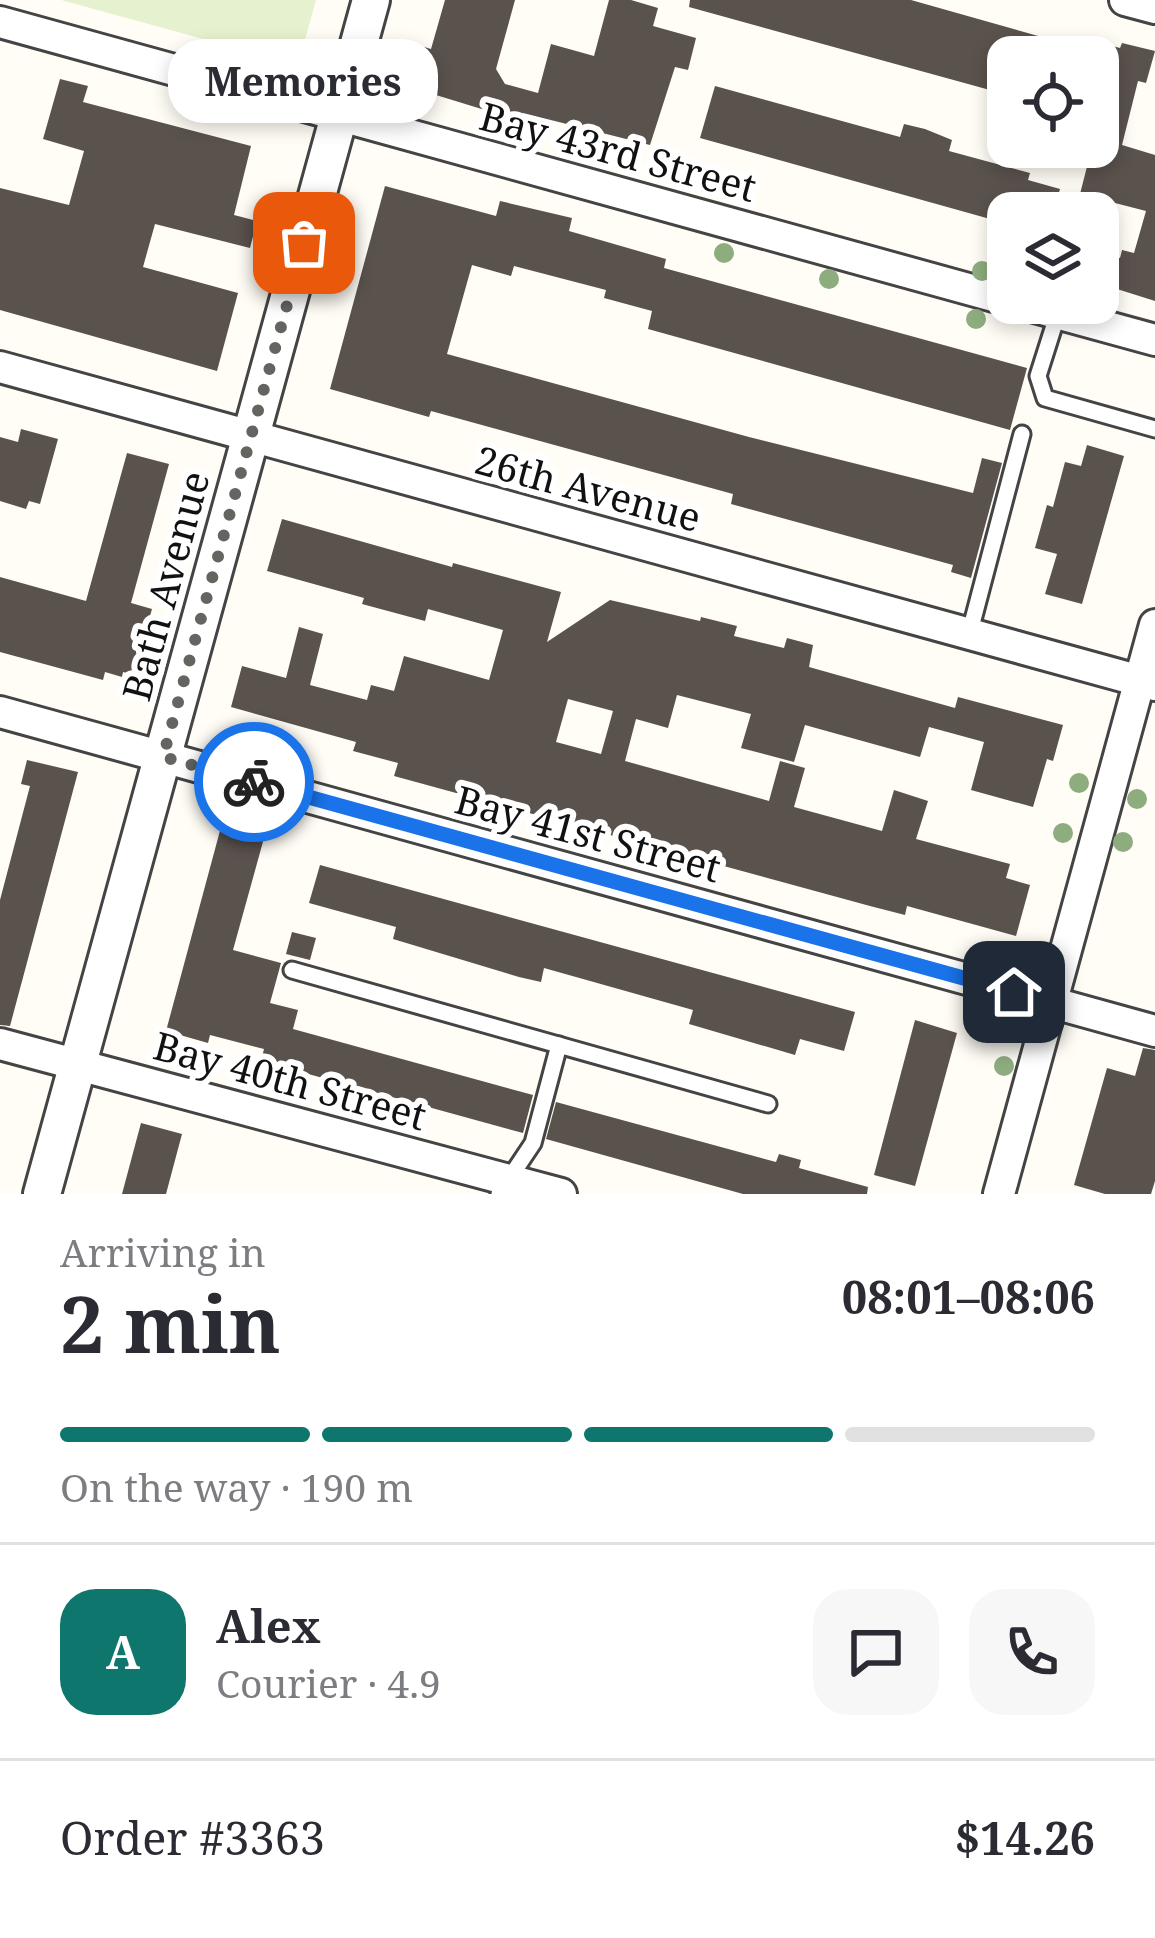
<!DOCTYPE html>
<html lang="en">
<head>
<meta charset="utf-8">
<style>
	body { margin:0; font-family:"Noto Serif",serif; background:#f7f7f7; color:#2b2b33; height:100vh; display:flex; flex-direction:column; font-size:45px; white-space:nowrap }
	* { box-sizing:border-box; margin:0 }
	p { font-size:39px; color:#7c7c81 }
	.icon { flex:none; width:66px; height:66px; fill:none; stroke:currentColor; stroke-width:2; stroke-linecap:round; stroke-linejoin:round }
	.map { position:relative; height:1194px; overflow:hidden }
	.details { display:flex; flex-direction:column; background:#fff; flex:1 }
	.details>* { flex:none }
	.tools { position:absolute; left:987px; top:36px; display:grid; gap:24px }
	.tools a { display:grid; place-items:center; width:132px; height:132px; border-radius:24px; background:#fff; box-shadow:0 6px 18px #0003; font-size:60px }
	.pin { position:absolute; display:grid; place-items:center; width:102px; height:102px; color:#fff; margin:-51px; border-radius:24px; box-shadow:0 6px 18px #0006 }
	.courier { position:absolute; display:grid; place-items:center; width:120px; height:120px; margin:-60px; border:9px solid #1a73e8; border-radius:50%; background:#fff; color:#222; box-shadow:0 3px 15px #0007 }
	.bubble { position:absolute; height:84px; border-radius:36px; background:#fff; box-shadow:0 6px 18px #0003; font-size:39px; font-weight:700; line-height:84px; text-align:center }
	.overview em { font-style:normal; font-weight:700 }
	.overview div { display:flex; flex-direction:column-reverse }
	.overview { display:flex; align-items:center; justify-content:space-between; height:204px; padding:0 60px }
	h1 { font-size:78px; font-weight:700; line-height:90px }
	.bar { display:grid; grid-template-columns:repeat(4,1fr); gap:18px 12px; align-content:center; height:144px; padding:0 60px }
	.bar i { height:15px; border-radius:9px; background:#e1e1e2 }
	.bar .current { background:#0f766e }
	.bar p { grid-column:span 4 }
	.line { display:flex; align-items:center; gap:30px; padding:0 60px; border-top:3px solid #e1e1e2 }
	.line div { flex:1 }
	.round { display:grid; place-items:center; flex:none; width:126px; height:126px; border-radius:36px; background:#f7f7f7 }
	.map>svg:first-child { display:block }
	.pitch { fill:#e6f2cf }
	.building { fill:#5a524d; fill-rule:evenodd }
	.lines { fill:none; stroke-linecap:round; stroke-linejoin:round }
	.service-casing { stroke:#444; stroke-width:21 }
	.minor-casing { stroke:#444; stroke-width:36 }
	.tertiary-casing { stroke:#444; stroke-width:42 }
	.service { stroke:#fff; stroke-width:15 }
	.minor { stroke:#fff; stroke-width:30 }
	.tertiary { stroke:#fff; stroke-width:36 }
	.tree { fill:#8dad7f }
	.done { stroke:#646461; stroke-width:12; stroke-dasharray:0 21.6 }
	.route { stroke:#1a73e8; stroke-width:15 }
	.labels { text-anchor:middle; stroke-width:12; stroke-linejoin:round; paint-order:stroke }
	.street-label { font-size:39px; fill:#111; stroke:#fff }
</style>
</head>
<body>
<div class="map">
<svg width="1155" height="1194" viewBox="0 0 1155 1194">
	<rect width="100%" height="100%" fill="#fffdf5"/>
	<path class="pitch" d="M61 0H316L298 65Z"/>
	<g class="building">
		<path d="M445 0H515L496 69 505 84 538 93 551 44 594 56 609 0H631L658 8 653 26 696 38 688 70 675 67 650 145 523 113 521 121 410 87 421 46 431 49Z"/>
		<path d="M690 0H911L1088 50 1087 57H1008V95L689 7Z"/>
		<path d="M1098 42 1120 48 1122 43 1155 51 1146 83 1138 81 1122 145 1155 155V301L1098 283V252L1120 258 1122 250 1134 253 1146 211 1080 194 1092 147H1098Z"/>
		<path d="M60 79 88 86 83 102 251 146 234 215 257 221 250 248 155 224 143 267 238 293 217 371 0 310V188L69 205 84 151 43 139Z"/>
		<path d="M715 86 900 137 904 124 925 129 952 140 949 151 1030 173 1028 180 1060 189 1053 213H1008V224L700 138Z"/>
		<path d="M385 186 496 216 500 201 572 218 569 231 666 259 664 268 1027 368 1010 430 648 329 652 311 604 298 606 290 514 266 511 276 472 265 447 354 749 437 973 493 982 458 1002 463 971 578 951 572 953 565 731 504 733 494 431 411 429 417 330 389Z"/>
		<path d="M21 429 58 439 40 504 29 501 26 509 0 501V437L18 442Z"/>
		<path d="M1087 445 1124 456 1082 604 1045 594 1057 554 1035 548 1047 505 1053 507 1065 462 1081 466Z"/>
		<path d="M127 453 169 464 131 603 152 609 133 675 123 672 122 677 105 672 103 680 0 652V577L86 601Z"/>
		<path d="M282 519 452 567 453 563 561 592 547 642 610 600 700 621 701 617 737 626 734 636 784 648 787 638 813 645 809 667 955 708 958 697 1063 725 1053 761 1047 759 1033 807 971 790 984 742 929 727 920 757 805 725 794 762 741 748 751 714 677 695 668 728 636 719 625 761 769 801 780 761 805 768 794 807 882 831 894 790 928 801 916 839 1010 864 1006 878 1030 885 1016 936 907 906 905 915 870 906 394 776 398 763 353 751 356 742 231 707 242 666 286 678 299 627 323 634 310 685 367 700 371 685 394 691 404 656 489 680 503 630 428 609 425 621 362 604 364 598 267 571ZM568 699 613 711 601 754 556 742Z"/>
		<path d="M27 760 78 772 10 1026 0 1025V900L30 786 21 784Z"/>
		<path d="M221 827 264 838 233 950 281 963 270 1003 298 1010 293 1029 533 1095 523 1133 261 1061 264 1049 210 1035 208 1043 166 1031Z"/>
		<path d="M320 865 855 1012 844 1051 800 1039 795 1055 689 1024 693 1010 544 968 541 982 519 977 393 939 396 927 309 903Z"/>
		<path d="M292 932 316 938 310 960 286 954Z"/>
		<path d="M915 1020 957 1033 915 1186 874 1175Z"/>
		<path d="M1143 1048 1155 1050V1181L1151 1194H1105L1074 1185 1107 1068 1135 1076Z"/>
		<path d="M556 1102 776 1162 779 1154 801 1160 799 1168 868 1187 867 1194H743L546 1139Z"/>
		<path d="M141 1123 182 1134 166 1194H122Z"/>
	</g>
	<g class="lines">
		<defs>
			<g id="service">
				<path d="M1058 313 1038 376 1045 398 1155 429"/>
				<path d="M969 635 1022 434"/>
				<path d="M292 970 768 1104"/>
				<path d="M499 1194 533 1143 559 1045"/>
			</g>
			<g id="minor">
				<path d="M1125 0 1155 8"/>
				<path d="M0 22 1008 300"/>
				<path d="M1020 303 1155 340"/>
				<path d="M0 367 1155 685"/>
				<path d="M0 712 1155 1031"/>
				<path d="M0 1044 561 1194"/>
				<path d="M999 1194 1155 625"/>
			</g>
			<path id="tertiary" d="M42 1194 371 0"/>
		</defs>
		<use href="#service" class="service-casing"/>
		<use href="#minor" class="minor-casing"/>
		<use href="#tertiary" class="tertiary-casing"/>
		<use href="#service" class="service"/>
		<use href="#minor" class="minor"/>
		<use href="#tertiary" class="tertiary"/>
	</g>
	<g class="tree">
		<circle cx="724" cy="253" r="10"/>
		<circle cx="982" cy="271" r="10"/>
		<circle cx="829" cy="279" r="10"/>
		<circle cx="976" cy="319" r="10"/>
		<circle cx="1079" cy="783" r="10"/>
		<circle cx="1137" cy="799" r="10"/>
		<circle cx="1063" cy="833" r="10"/>
		<circle cx="1123" cy="842" r="10"/>
		<circle cx="1004" cy="1066" r="10"/>
	</g>
	<g class="lines">
		<path class="done" d="M254 782 163 757 304 243"/>
		<path class="route" d="M254 782 1014 992"/>
	</g>
	<g class="labels">
		<g class="street-label">
			<text transform="translate(618 152) rotate(15)" y="14">Bay 43rd Street</text>
			<text transform="translate(588 489) rotate(15)" y="14">26th Avenue</text>
			<text transform="translate(166 586) rotate(-75)" y="14">Bath Avenue</text>
			<text transform="translate(588 834) rotate(15)" y="14">Bay 41st Street</text>
			<text transform="translate(290 1081) rotate(15)" y="14">Bay 40th Street</text>
		</g>
	</g>
</svg>
<div class="tools">
<a><svg class="icon" aria-label="locate" viewBox="0 0 24 24"><circle cx="12" cy="12" r="6"/><path d="M12 2v4M12 18v4M2 12h4M18 12h4"/></svg></a>
<a><svg class="icon" aria-label="layers" viewBox="0 0 24 24"><path d="M12 4l9 5-9 5-9-5zM3 14l9 5 9-5"/></svg></a>
</div>
<div class="pin" style="left:304px;top:243px;background:#ea580c"><svg class="icon" aria-label="bag" viewBox="0 0 24 24"><path d="M5 8h14l-1 12H6zM9 8a3 3 0 0 1 6 0"/></svg></div>
<div class="pin" style="left:1014px;top:992px;background:#1f2937"><svg class="icon" aria-label="home" viewBox="0 0 24 24"><path d="M3 11l9-7 9 7M6 9v11h12V9"/></svg></div>
<div class="courier" style="left:254px;top:782px"><svg class="icon" aria-label="bike" viewBox="0 0 24 24"><circle cx="6" cy="16" r="4"/><circle cx="18" cy="16" r="4"/><path d="M6 16l4-8h5l3 8M10 8l3 8H6M13 5h3"/></svg></div>
<div class="bubble" style="left:168px;top:39px;width:270px">Memories</div>
</div>
<section class="details">
<div class="overview"><div><h1>2 min</h1><p>Arriving in</p></div><em>08:01–08:06</em></div>
<div class="bar"><i class="current"></i><i class="current"></i><i class="current"></i><i></i><p>On the way · 190 m</p></div>
<div class="line" style="height:216px"><b class="round" style="background:#0f766e;color:#fff">A</b><div><b>Alex</b><p>Courier · 4.9</p></div><a class="round"><svg class="icon" aria-label="chat" viewBox="0 0 24 24"><path d="M4 5h16v11H9l-5 4z"/></svg></a><a class="round"><svg class="icon" aria-label="phone" viewBox="0 0 24 24"><path d="M5 4h4l2 5-3 2q2 4 5 5l2-3 5 2v4C11 20 4 13 5 4z"/></svg></a></div>
<div class="line" style="height:156px"><div>Order #3363</div><b>$14.26</b></div>
</section>
</body>
</html>
